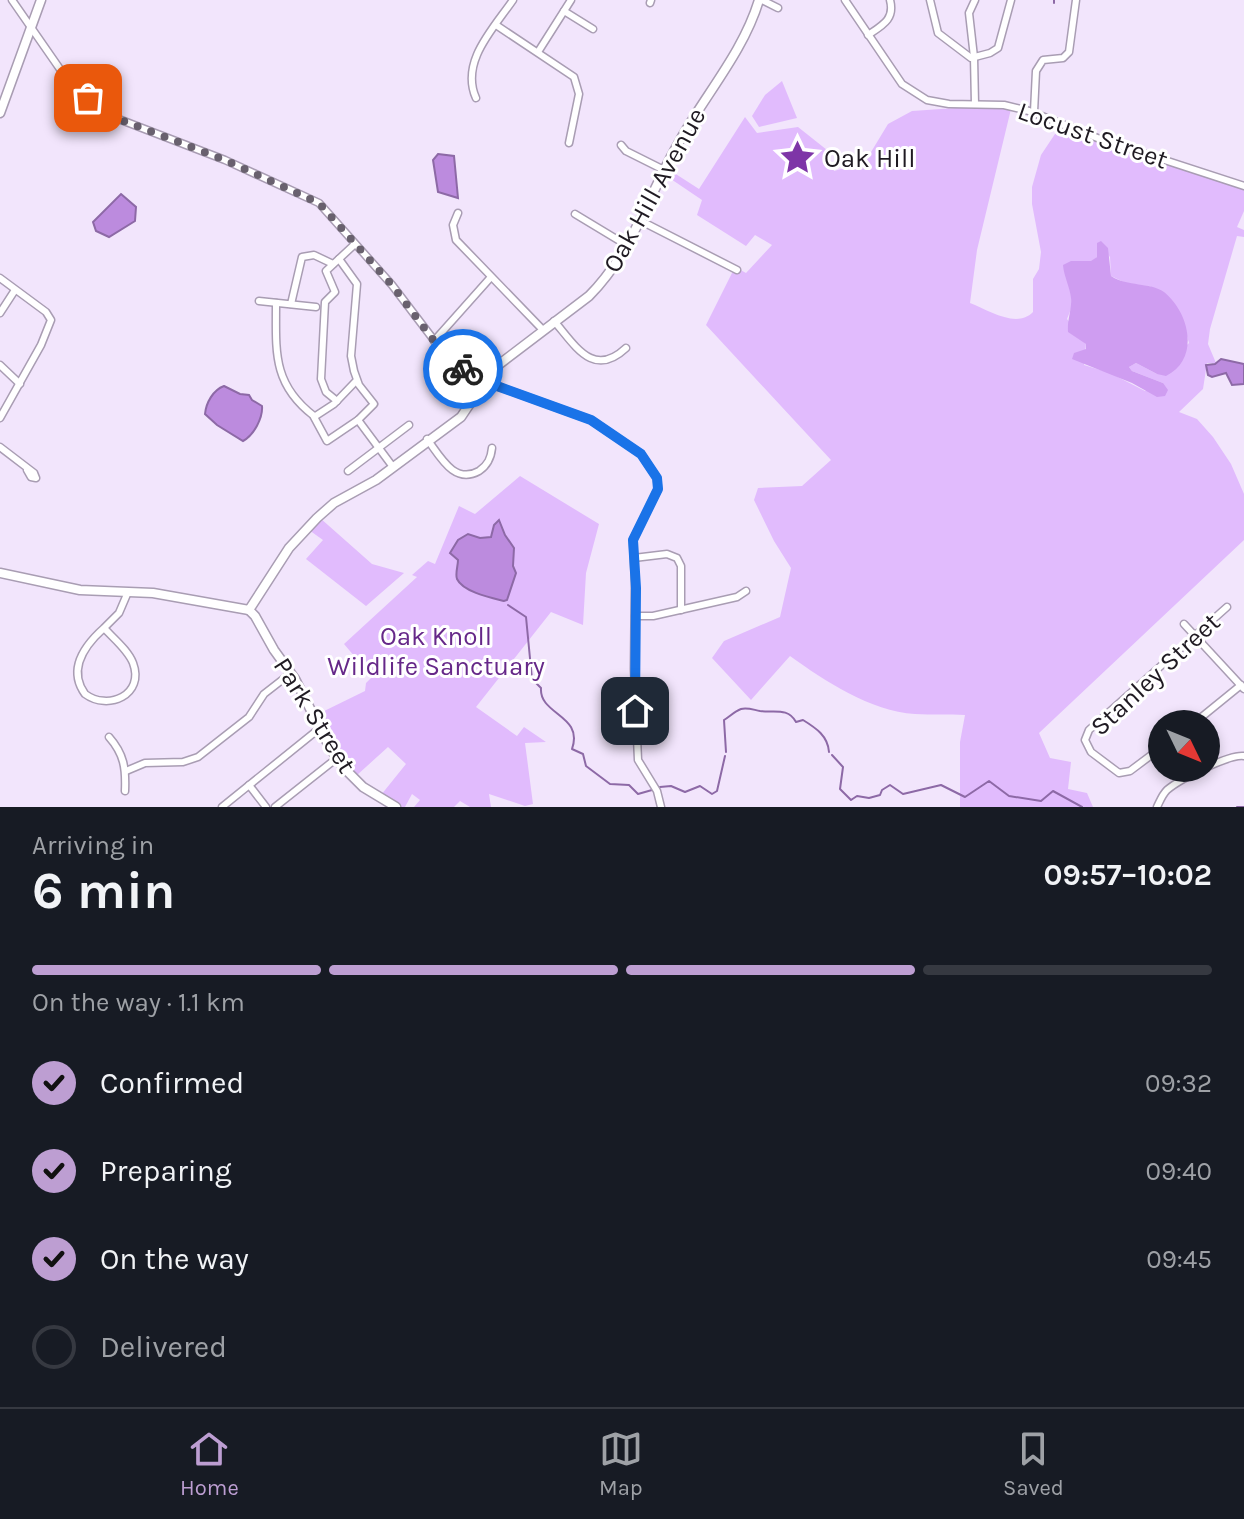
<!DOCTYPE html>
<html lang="en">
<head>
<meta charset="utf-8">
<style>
	body { margin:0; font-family:Karla,sans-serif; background:#242831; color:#f1f3f6; height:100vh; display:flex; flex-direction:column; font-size:30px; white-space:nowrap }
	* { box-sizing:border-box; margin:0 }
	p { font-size:26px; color:#9ea1a6 }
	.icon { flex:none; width:44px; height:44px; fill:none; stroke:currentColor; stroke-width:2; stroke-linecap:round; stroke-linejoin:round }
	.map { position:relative; height:807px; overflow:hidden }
	.panel { display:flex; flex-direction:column; background:#171b24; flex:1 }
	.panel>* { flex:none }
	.needle { width:52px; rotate:133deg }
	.controls { position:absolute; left:1148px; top:710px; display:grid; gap:16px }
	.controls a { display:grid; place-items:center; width:72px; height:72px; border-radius:50%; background:#171b24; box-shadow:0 4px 12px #0003; font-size:40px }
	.pin { position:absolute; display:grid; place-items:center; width:68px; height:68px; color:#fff; margin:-34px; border-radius:16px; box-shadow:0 4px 12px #0006 }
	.courier { position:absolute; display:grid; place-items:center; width:80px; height:80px; margin:-40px; border:6px solid #1a73e8; border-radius:50%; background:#fff; color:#222; box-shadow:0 2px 10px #0007 }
	.headline em { font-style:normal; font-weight:700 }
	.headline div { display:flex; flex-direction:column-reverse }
	.headline { display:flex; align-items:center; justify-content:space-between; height:136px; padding:0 32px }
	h1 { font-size:52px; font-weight:700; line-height:60px }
	.bar { display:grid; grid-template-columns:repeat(4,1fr); gap:12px 8px; align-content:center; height:96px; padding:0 32px }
	.bar i { height:10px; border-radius:6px; background:#363941 }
	.bar .active { background:#bd9ed2 }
	.bar p { grid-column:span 4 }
	ol { padding:0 32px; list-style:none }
	li { display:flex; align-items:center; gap:24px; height:88px }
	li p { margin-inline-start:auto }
	li .icon { padding:8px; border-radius:50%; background:#bd9ed2; color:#111; stroke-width:4 }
	li:last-child { color:#9ea1a6 }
	li i { width:44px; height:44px; border:4px solid #363941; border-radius:50% }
	.menu { display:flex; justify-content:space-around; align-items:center; height:112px; border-top:2px solid #363941; background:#171b24; font-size:22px; color:#9ea1a6 }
	.menu a { display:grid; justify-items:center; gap:4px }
	.menu .active { color:#bd9ed2 }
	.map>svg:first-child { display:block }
	.green { fill:#e1bbfd; fill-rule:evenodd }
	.forest { fill:#cf9df1 }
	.water { fill:#bc8bde; stroke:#8d69a6; stroke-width:2 }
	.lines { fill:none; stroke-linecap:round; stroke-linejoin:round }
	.stream { stroke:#8d69a6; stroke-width:2 }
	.minor-casing { stroke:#a99db3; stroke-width:9 }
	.major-casing { stroke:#a99db3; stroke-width:11 }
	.minor { stroke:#fff; stroke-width:6 }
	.major { stroke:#fff; stroke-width:8 }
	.done { stroke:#69616e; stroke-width:8; stroke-dasharray:0 14.4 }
	.route { stroke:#1a73e8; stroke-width:10 }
	.labels { text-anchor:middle; stroke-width:6; stroke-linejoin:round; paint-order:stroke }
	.street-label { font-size:26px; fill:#1f1a22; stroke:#fff }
	.poi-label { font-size:26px; fill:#1f1a22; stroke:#fff; text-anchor:start }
	.park-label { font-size:26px; fill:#662889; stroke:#fff }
</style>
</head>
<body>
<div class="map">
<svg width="1244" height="807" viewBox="0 0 1244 807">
	<rect width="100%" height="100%" fill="#f2e5fc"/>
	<g class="green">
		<path d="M782 81 797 118 759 127 752 116 765 95Z"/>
		<path d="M970 107 1011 109 977 250 970 303C988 310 1017 329 1033 312V279L1039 269 1041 252 1032 204V187L1041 155 1059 128 1244 190V211L1237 227 1244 230V237L1237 236 1210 329 1208 344 1216 363H1207L1203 389 1179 412 1197 419 1213 437 1231 464 1244 494V540L1039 733 1050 758 1071 762 1068 789 1087 793 1093 807H960V742L965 715C949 714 932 715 915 714 870 711 825 681 790 656L751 700 712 658 724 641 780 617 791 568 774 541 754 500 758 488 802 486 831 460 706 325 735 267 746 273 772 245 755 235 746 246 697 215 702 200 665 175 668 169 699 189 745 117 757 133 798 127 827 150 834 171 865 162 888 124 912 111ZM1097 243 1110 257 1111 276 1130 285 1150 286 1181 316 1189 343 1157 374 1136 363 1129 367 1132 371 1163 383 1145 391 1110 373 1084 365 1086 344 1067 319 1071 309V261L1091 262 1097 257Z"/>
		<path d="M520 476 599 524 586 573 583 625 551 612 476 707 517 736 524 727 546 742 525 743 533 804 525 806 489 794 491 807H470L460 801 454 807H414L420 800 412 794 405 807H401L381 795 406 764 388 747 356 776 334 749 316 715 365 691 366 683 372 677 344 644 417 577 412 575 428 561 435 564 459 506 475 514Z"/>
		<path d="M320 518 372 564 404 573 366 606 306 559 323 540 309 530Z"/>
	</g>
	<path class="forest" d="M1101 241 1108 248 1111 276C1128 287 1150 282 1164 292 1190 313 1200 359 1166 376L1157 374 1136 363 1129 367 1132 371 1163 383 1168 390 1165 396 1157 397 1132 383 1072 359 1074 353 1086 349V344L1068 332C1067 319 1072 310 1071 298 1070 287 1064 277 1063 265L1071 261H1091L1097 257V243Z"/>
	<g class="water">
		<path d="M438 154 454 156 458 198 438 192 433 160Z"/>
		<path d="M121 194 136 207 135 221 109 237 96 231 93 222Z"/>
		<path d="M1221 359 1244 364V384L1232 385 1226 373 1212 377 1208 375 1206 365 1215 364Z"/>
		<path d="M224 386 240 394 249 395 252 400 262 406C263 418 254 435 243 441L217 425 205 414C206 403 213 390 224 386Z"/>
		<path d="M499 520 505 535 514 548 513 566 516 573 507 600 504 601C492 598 463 592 457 579 455 574 458 566 458 560L450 553 458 540 468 534 480 538 491 537 494 525Z"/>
	</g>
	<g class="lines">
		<g class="stream">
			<path d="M1054 0V3"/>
			<path d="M508 605 526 617 532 679 541 688C539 715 584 715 572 749L583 754 586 766 610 784 629 785 638 794 652 790"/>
			<path d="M726 752 724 720C729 717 735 711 741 709 747 707 754 710 760 711 774 713 788 707 796 722L803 720C816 728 828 736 829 752"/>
			<path d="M832 755 843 767 840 789 851 800 857 796 869 798 880 795 882 790 890 785 903 794 941 785 965 797 989 781 1009 796 1041 801 1053 791 1082 807"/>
			<path d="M660 787 671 786 685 792 700 786 712 794 717 791 725 756"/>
			<path d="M1237 807H1244"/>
		</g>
		<defs>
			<g id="minor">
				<path d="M12 0 62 72 98 107 116 118 225 160 319 203 392 285 443 352 481 386"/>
				<path d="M762 0 778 8"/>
				<path d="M845 0 902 84 927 100 949 104 1004 105 1029 111 1100 139 1244 186"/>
				<path d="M930 0 938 33 971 58 990 53 998 48 1011 0"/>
				<path d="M975 0 969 13 974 57 975 104"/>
				<path d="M650 3 651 0"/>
				<path d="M564 11 593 29"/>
				<path d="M496 25 574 77 579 94 569 143"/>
				<path d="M868 35C883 25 895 19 890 0"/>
				<path d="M538 52 571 0"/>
				<path d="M476 98C460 62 493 29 513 0"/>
				<path d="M1034 112 1036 71 1043 60 1063 58 1069 52 1076 0"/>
				<path d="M621 145 626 151 664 170"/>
				<path d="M458 213 453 225 456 240 542 329"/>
				<path d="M575 214 628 246"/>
				<path d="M641 221 737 270"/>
				<path d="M339 259 357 284 351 356 354 371 359 385 374 404 358 420 327 441 314 417 334 404 357 380"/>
				<path d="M0 278 46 312 51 320 41 345 0 418"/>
				<path d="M259 301 316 307"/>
				<path d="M276 303C276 351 272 384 314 416"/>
				<path d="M291 304 302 257 314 255 333 264"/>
				<path d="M0 313 15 290"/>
				<path d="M554 321C575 345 593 379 626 348"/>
				<path d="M434 341 491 277"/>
				<path d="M0 365 20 384"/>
				<path d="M486 377 497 386 591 420 641 454 657 478 658 489 633 540 635 583 634 669 638 760 657 791 661 807"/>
				<path d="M337 401 326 392 321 379 325 302 335 292 326 271 355 244"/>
				<path d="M358 420 393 467"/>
				<path d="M427 439C440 456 454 485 479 471 488 465 491 458 492 448"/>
				<path d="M0 447 34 473 36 478 31 477 27 470"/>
				<path d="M348 471 409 425"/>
				<path d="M634 558 667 554 677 558 681 566V610"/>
				<path d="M635 616H653L737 597 746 591"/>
				<path d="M1184 624 1244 689"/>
				<path d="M104 628C85 645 67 669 85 694 108 711 145 695 133 663 128 650 114 639 104 628L119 613 128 592"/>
				<path d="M1193 724 1241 685"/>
				<path d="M109 737C124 754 126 768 125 791"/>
				<path d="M1162 747 1130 771 1119 773 1091 752 1085 740 1089 730 1227 607"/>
				<path d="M126 771 145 763 183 762 198 757 249 717 264 694 291 673"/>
				<path d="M249 785 266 807"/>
				<path d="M222 807 320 728"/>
				<path d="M275 807 337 758"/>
				<path d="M1157 807C1160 801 1162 795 1167 790 1180 779 1229 754 1244 756"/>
			</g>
			<g id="major">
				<path d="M0 113 41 0"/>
				<path d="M0 573 80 590 153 593 249 610"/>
				<path d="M249 610 289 548 317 518 334 503 376 480 461 417 493 369 589 296C632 253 648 196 678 144 704 96 743 53 759 0"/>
				<path d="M249 610 255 616 274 650 295 679 330 748 344 768 363 787 396 807"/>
			</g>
		</defs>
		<use href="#minor" class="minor-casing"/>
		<use href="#major" class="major-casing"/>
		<use href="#minor" class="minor"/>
		<use href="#major" class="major"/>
	</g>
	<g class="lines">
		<path class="done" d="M88 98 116 118 225 160 319 203 392 285 434 341 463 369"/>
		<path class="route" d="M463 369 481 386 486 377 497 386 591 420 641 454 657 478 658 489 633 540 636 588 635 711"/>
	</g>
	<defs>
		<symbol id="sight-bare" viewBox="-9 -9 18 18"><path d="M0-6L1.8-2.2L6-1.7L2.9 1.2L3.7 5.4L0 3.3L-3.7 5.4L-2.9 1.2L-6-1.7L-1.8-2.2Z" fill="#7e35a7" stroke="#fff" stroke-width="2.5" paint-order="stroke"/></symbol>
	</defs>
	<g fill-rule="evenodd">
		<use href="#sight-bare" x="772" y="132" width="51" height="51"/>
	</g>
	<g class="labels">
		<g class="street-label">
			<text transform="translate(1093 135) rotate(19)" y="9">Locust Street</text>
			<text transform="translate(654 190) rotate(-61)" y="9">Oak Hill Avenue</text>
			<text transform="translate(1155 674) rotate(-43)" y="9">Stanley Street</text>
			<text transform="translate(315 715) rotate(58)" y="9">Park Street</text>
		</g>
		<g class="poi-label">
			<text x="824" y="167">Oak Hill</text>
		</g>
		<g class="park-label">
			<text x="436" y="645">Oak Knoll<tspan x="436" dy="30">Wildlife Sanctuary</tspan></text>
		</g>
	</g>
</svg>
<div class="controls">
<a><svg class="needle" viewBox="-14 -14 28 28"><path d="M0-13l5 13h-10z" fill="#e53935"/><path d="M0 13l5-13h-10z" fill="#9ea1a6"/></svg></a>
</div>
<div class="pin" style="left:88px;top:98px;background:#ea580c"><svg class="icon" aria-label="bag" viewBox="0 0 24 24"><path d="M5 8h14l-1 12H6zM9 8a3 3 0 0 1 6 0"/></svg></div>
<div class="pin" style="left:635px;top:711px;background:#1f2937"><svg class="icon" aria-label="home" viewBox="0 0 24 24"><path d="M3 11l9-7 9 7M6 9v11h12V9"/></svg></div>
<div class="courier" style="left:463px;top:369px"><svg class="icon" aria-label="bike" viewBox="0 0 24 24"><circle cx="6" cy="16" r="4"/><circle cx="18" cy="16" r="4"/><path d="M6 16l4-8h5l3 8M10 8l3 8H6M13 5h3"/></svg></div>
</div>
<section class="panel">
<div class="headline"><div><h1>6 min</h1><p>Arriving in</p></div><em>09:57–10:02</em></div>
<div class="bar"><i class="active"></i><i class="active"></i><i class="active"></i><i></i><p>On the way · 1.1 km</p></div>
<ol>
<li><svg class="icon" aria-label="check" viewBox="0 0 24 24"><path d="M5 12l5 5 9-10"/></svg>Confirmed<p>09:32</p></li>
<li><svg class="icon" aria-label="check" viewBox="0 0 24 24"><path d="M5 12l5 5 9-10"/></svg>Preparing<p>09:40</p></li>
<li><svg class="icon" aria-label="check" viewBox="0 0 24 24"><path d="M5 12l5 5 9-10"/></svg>On the way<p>09:45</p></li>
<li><i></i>Delivered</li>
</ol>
</section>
<nav class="menu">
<a class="active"><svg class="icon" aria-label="home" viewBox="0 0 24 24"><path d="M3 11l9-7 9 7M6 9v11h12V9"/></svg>Home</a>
<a><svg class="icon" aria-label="map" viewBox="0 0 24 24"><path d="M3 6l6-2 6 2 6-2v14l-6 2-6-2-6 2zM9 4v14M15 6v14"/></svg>Map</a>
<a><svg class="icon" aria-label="saved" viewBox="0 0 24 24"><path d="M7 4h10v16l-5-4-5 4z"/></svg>Saved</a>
</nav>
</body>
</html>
